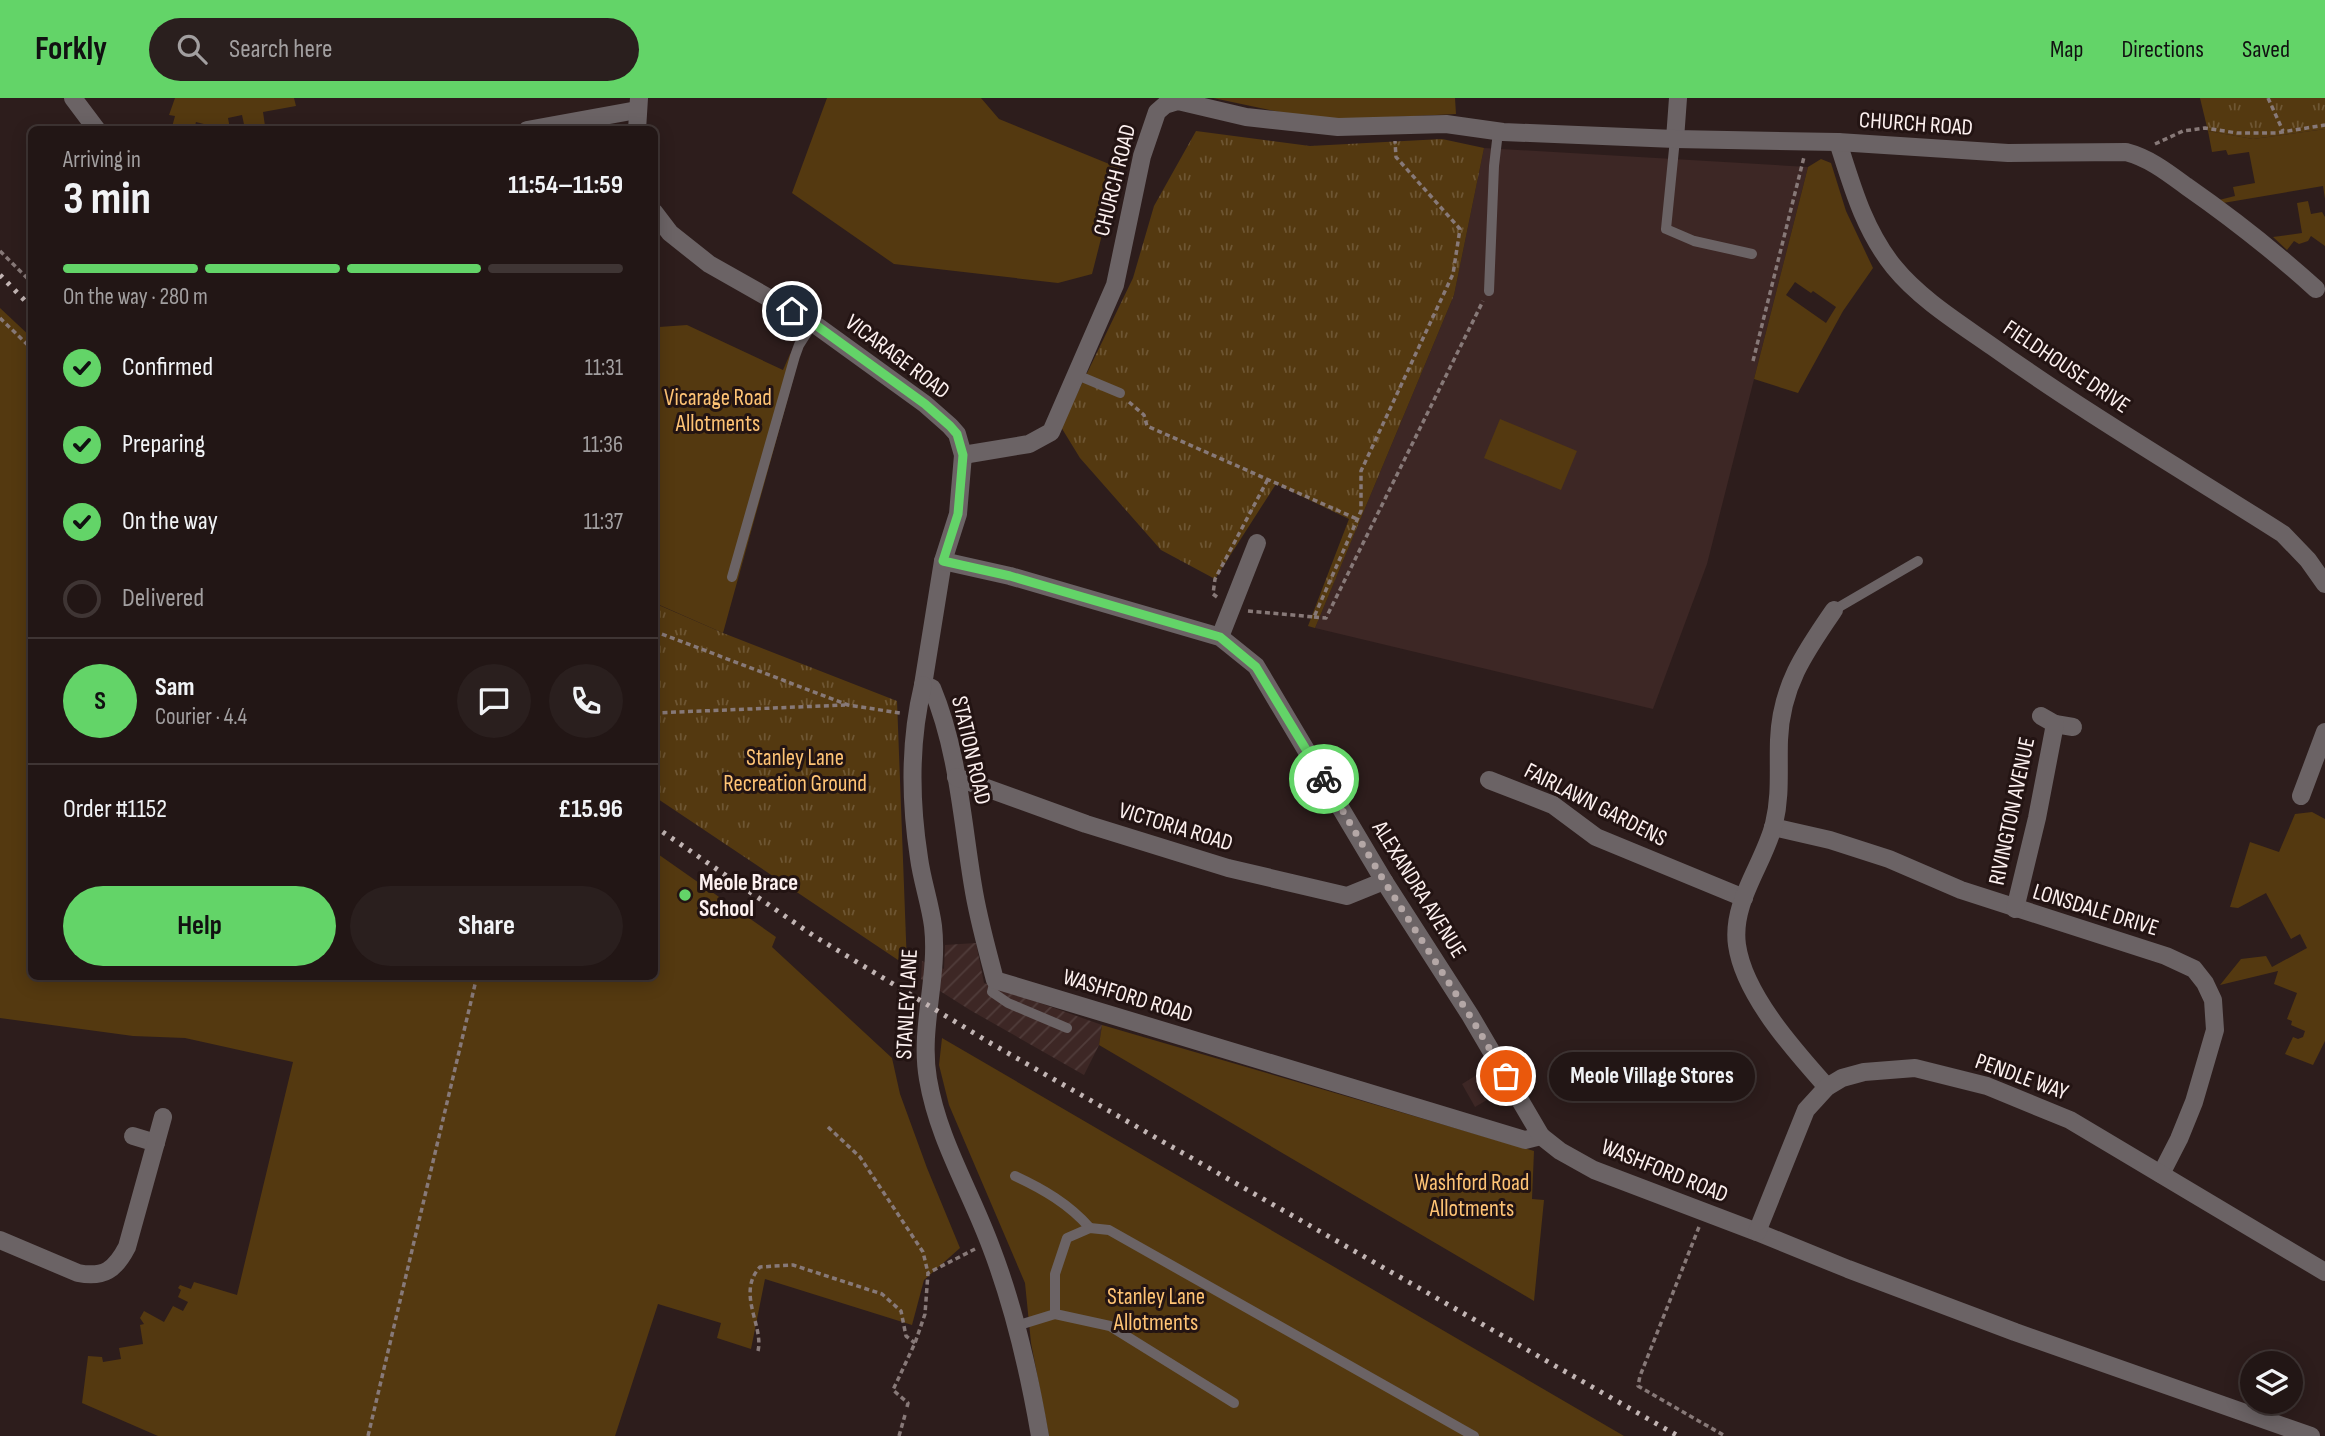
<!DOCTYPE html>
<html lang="en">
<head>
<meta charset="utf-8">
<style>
	body { margin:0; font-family:"Sofia Sans Condensed",sans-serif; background:#2a1f1e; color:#f1f3f6; height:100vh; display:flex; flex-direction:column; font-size:26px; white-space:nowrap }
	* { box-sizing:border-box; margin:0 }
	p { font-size:23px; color:#a29fa0 }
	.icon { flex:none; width:38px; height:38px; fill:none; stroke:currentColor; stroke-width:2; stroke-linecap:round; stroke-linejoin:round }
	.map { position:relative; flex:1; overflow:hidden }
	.drawer { position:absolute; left:28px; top:28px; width:630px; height:854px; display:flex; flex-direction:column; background:#221615; border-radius:10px; box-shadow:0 4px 18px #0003,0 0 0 2px #3f3534 }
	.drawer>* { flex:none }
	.fabs { position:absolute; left:2240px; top:1253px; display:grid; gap:14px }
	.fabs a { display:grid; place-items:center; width:63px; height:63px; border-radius:50%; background:#221615; box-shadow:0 4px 18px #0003,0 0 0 2px #3f3534; font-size:35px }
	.pin { position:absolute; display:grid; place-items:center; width:60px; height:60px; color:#fff; margin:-30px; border:4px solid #fff; border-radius:50%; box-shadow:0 2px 7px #0007 }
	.courier { position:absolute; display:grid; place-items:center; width:70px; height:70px; margin:-35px; border:5px solid #63d468; border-radius:50%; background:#fff; color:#222; box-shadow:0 2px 9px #0007 }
	.bubble { position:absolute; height:49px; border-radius:24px; background:#221615; box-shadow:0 4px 18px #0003,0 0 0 2px #3f3534; font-size:23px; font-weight:700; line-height:49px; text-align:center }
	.head em { font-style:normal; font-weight:700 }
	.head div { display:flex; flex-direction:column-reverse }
	.head { display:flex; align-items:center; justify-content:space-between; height:119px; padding:0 35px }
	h1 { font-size:46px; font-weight:700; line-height:52px }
	.bar { display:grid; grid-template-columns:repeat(4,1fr); gap:10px 7px; align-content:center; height:84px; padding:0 35px }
	.bar i { height:9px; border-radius:5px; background:#3f3534 }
	.bar .current { background:#63d468 }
	.bar p { grid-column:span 4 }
	.line { display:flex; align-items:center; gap:18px; padding:0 35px; border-top:2px solid #3f3534 }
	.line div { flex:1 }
	.round { display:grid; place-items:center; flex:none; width:74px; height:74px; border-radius:37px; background:#2a1f1e }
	ol { padding:0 35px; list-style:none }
	li { display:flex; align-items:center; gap:21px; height:77px }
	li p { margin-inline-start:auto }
	li .icon { padding:7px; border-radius:50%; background:#63d468; color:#111; stroke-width:4 }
	li:last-child { color:#a29fa0 }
	li i { width:38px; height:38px; border:4px solid #3f3534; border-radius:50% }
	.button { display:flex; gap:14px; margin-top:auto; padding:14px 35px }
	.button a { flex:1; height:80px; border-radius:42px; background:#63d468; color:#111; font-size:28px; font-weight:700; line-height:80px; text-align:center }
	.button a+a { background:#2a1f1e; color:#f1f3f6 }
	header { display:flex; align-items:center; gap:42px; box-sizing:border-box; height:98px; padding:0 35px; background:#63d468; color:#111 }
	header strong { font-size:33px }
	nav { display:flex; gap:38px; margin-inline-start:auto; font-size:24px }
	.search { width:490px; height:63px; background:#2a1f1e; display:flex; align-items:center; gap:18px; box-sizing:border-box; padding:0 24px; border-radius:38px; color:#a29fa0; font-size:26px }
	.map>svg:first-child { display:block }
	.built { fill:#3d2725 }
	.industrial { fill:url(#industrial-furrows) }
	.green { fill:#543910; fill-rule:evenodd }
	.park { fill:url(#park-tufts) }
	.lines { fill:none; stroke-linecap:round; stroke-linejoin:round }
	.path { stroke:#877978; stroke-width:3.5; stroke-dasharray:5 3.5; stroke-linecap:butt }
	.lane { stroke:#6b6365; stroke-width:10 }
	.street { stroke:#6b6365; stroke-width:18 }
	.rail { stroke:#c2b5b4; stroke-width:5; stroke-dasharray:3.5 7; stroke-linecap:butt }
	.done { stroke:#b4a7a6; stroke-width:7; stroke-dasharray:0 12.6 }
	.route { stroke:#63d468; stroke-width:9 }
	.poi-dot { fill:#63d468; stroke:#231413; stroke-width:2.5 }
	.labels { text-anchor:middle; stroke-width:6; stroke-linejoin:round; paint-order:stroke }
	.street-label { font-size:23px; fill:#fdf1f0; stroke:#231413 }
	.park-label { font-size:23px; fill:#ffc475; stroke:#231413 }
	.poi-label { font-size:23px; font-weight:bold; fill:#fdf1f0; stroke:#231413; text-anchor:start }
</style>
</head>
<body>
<header>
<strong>Forkly</strong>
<div class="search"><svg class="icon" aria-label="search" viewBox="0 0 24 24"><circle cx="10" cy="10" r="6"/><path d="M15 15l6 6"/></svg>Search here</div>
<nav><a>Map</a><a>Directions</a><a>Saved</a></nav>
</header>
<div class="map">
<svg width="2325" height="1338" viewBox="0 0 2325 1338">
	<defs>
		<pattern id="industrial-furrows" width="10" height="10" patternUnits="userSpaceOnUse" patternTransform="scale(1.75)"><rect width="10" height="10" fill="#3d2725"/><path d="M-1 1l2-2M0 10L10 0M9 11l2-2" fill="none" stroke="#503c3a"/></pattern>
		<pattern id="park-tufts" width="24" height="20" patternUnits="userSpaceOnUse" patternTransform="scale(1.75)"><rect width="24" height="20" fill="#543910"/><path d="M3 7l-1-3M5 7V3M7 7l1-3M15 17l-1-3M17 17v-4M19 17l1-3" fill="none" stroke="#6e5633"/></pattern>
	</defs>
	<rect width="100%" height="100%" fill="#2d1d1c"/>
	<g class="built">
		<path d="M1484 50 1808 69 1707 466 1653 611 1315 530 1454 197Z"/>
		<path d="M1483 973 1497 996 1475 1009 1462 986Z"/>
	</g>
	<path class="industrial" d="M976 845 984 885 1102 927 1099 947 1084 977 970 912 921 881 922 863 944 871 945 847Z"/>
	<g class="green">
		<path d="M175 0H294L296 8 263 14 265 28 245 31 242 17 228 20 230 31H219V30L196 24 194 31 172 29 175 18 169 17Z"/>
		<path d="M827 0H981L999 21 1119 70 1092 176 1058 185 894 166 792 95Z"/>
		<path d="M1213 0H1455L1456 16 1330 22 1289 16Z"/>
		<path d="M2325 31V101L2323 88 2223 105 2219 102 2235 98 2233 89 2255 85 2249 54 2228 57 2226 52 2212 54 2208 33 2253 41Z"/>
		<path d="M1821 61 1831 65 1846 113 1873 170 1843 213 1798 295 1754 281 1808 69ZM1795 184 1811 195 1813 193 1836 209 1826 225 1786 197Z"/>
		<path d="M2308 103 2311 116 2322 114 2325 119V148L2311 138 2308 143 2299 146 2294 143 2287 152 2273 139 2302 135 2297 105Z"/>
		<path d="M0 210 32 240V878H654L655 754 776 839 772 849 892 960 900 996 927 1070 960 1150 924 1182 912 1227 765 1181 751 1251 717 1240 721 1225 658 1206 615 1338H158L82 1305 88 1258 102 1259 103 1264 121 1261 119 1250 143 1246 140 1227 144 1226 140 1220 144 1213 164 1224 173 1208 183 1213 188 1204 178 1199 181 1192 178 1190 180 1187 191 1191 194 1184 237 1197 293 964 185 940 133 938 0 920Z"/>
		<path d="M687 227 783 272 790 256 799 260 723 535 655 505 654 247 659 229Z"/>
		<path d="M1500 321 1577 353 1561 392 1484 360Z"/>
		<path d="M2312 714 2325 721V943L2313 967 2285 956 2293 939 2298 941 2303 939 2305 933 2291 927 2292 923 2287 921 2297 895 2274 886 2278 873 2220 887 2241 861 2266 858 2272 869 2307 850 2300 836 2291 841 2266 795 2238 810 2230 809 2250 744 2279 754 2295 716Z"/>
		<path d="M1102 927 1534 1053 1532 1101 1544 1102 1534 1203 1099 947Z"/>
		<path d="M942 940 1624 1338H1049L1031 1245 1025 1185 949 1007 939 967Z"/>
	</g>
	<g class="park">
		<path d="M2200 0H2325V31L2253 41 2208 33Z"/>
		<path d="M1196 33 1310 48 1442 41 1484 50 1454 197 1315 530 1308 528 1349 421 1276 386 1215 481 1161 452 1080 360 1061 329 1133 180 1154 108Z"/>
		<path d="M654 505 723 535 897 603 907 868 655 699Z"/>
	</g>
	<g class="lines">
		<g class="path">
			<path d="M2268 0 2283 33"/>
			<path d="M2155 46 2183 33 2205 30 2237 35H2276L2325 27"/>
			<path d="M0 153 32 185"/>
			<path d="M0 220 32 251"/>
			<path d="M1753 263 1804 59"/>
			<path d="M1129 304 1144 317 1147 328 1357 421"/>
			<path d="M1217 499 1213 496 1215 481 1268 381"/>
			<path d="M1248 513 1314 519 1361 413V373L1453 176 1460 131 1396 59 1395 43"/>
			<path d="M1314 519 1326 520 1483 203"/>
			<path d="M654 533 848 607 900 615"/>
			<path d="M654 615 845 607"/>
			<path d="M828 1029 860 1059 923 1154 928 1175"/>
			<path d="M1699 1129 1640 1278 1638 1288 1725 1338"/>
			<path d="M758 1253C764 1228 736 1195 760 1169L793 1167 882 1196 901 1213 906 1238 915 1245"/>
			<path d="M907 1309 908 1305 893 1292 915 1245 925 1216 928 1175 975 1151"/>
			<path d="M368 1338 477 878"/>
			<path d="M899 1338 905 1317"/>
		</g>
		<g class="lane">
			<path d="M1675 41 1666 131 1694 143 1752 156"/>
			<path d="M1489 193 1494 68 1498 34"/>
			<path d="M1077 277 1120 295"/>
			<path d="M732 479 795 258 799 247 813 225"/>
			<path d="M1834 512 1918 463"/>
			<path d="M995 882 992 894 1008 905 1067 930"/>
			<path d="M1015 1078C1043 1091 1069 1106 1090 1130"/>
			<path d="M1055 1216 1110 1228 1234 1305"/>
			<path d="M1016 1228 1055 1216V1176L1067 1140 1090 1130 1109 1132 1474 1338"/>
		</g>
		<g class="street">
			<path d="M73 0 97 32"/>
			<path d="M527 32 637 12"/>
			<path d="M637 32 639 0"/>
			<path d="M1675 41 1678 0"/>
			<path d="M1838 44C1852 88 1864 132 1894 169 1920 201 1959 225 1993 249 2087 316 2186 374 2283 436L2308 462 2325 486"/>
			<path d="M654 114 670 135 709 166 813 225 925 306 950 328 957 336 963 357 958 416 943 463 923 587 932 590C958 652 962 722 973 788 978 820 987 851 995 882L1525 1042 1541 1038"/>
			<path d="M963 357 1029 346 1051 334 1115 187 1142 58 1157 14 1165 7 1178 3 1246 19 1338 29 1446 26 1503 34 1675 41 1838 44 2008 55 2126 54C2149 60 2167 74 2186 88 2232 120 2275 154 2316 191"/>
			<path d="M943 463 1010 478 1220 539 1256 568 1384 783 1470 917 1541 1038 1560 1053 1594 1072 1757 1134 1848 1171 2015 1234 2311 1338"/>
			<path d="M1220 539 1257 445"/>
			<path d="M923 587C909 645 910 702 919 760 922 783 930 805 933 828 939 879 919 930 928 981 938 1041 970 1092 991 1149 1014 1209 1029 1274 1040 1338"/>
			<path d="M2055 626 2073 629"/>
			<path d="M956 679 1086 726 1228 770 1347 798 1384 783"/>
			<path d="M1489 682 1553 707 1596 739 1744 800"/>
			<path d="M2301 698 2325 634"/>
			<path d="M1773 729 1830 742 1889 761 1961 792 2166 858 2194 871 2205 885 2213 902 2215 932 2194 1004 2179 1041 2161 1076"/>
			<path d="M2015 811 2037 720 2055 626 2041 618"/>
			<path d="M1827 989C1795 953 1744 897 1737 847 1731 804 1764 766 1774 726 1781 697 1778 672 1779 642 1781 588 1805 554 1834 512"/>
			<path d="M133 1038 156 1045"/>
			<path d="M1757 1134 1806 1012 1827 989 1842 980 1864 974 1915 970 1987 988 2070 1022 2325 1174"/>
			<path d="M0 1142 78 1175C104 1180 115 1172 127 1149L163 1019"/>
		</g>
		<g class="rail">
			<path d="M0 177 32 210"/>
			<path d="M654 728 814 838 992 946 1678 1338"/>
		</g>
	</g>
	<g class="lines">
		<path class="done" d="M1324 681 1384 783 1470 918 1506 978"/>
		<path class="route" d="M792 213 813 225 925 306 950 328 957 336 963 357 958 416 943 463 1010 478 1220 539 1256 569 1324 681"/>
	</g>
	<circle class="poi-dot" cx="685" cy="797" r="7"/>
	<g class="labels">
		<g class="street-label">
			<text transform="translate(1916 25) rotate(4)" y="8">CHURCH ROAD</text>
			<text transform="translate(1114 82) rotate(-76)" y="8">CHURCH ROAD</text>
			<text transform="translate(898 258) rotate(37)" y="8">VICARAGE ROAD</text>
			<text transform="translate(2067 268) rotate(34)" y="8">FIELDHOUSE DRIVE</text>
			<text transform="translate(972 652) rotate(77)" y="8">STATION ROAD</text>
			<text transform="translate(1596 706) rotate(27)" y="8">FAIRLAWN GARDENS</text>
			<text transform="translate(2011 713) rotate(-78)" y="8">RIVINGTON AVENUE</text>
			<text transform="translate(1176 728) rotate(17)" y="8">VICTORIA ROAD</text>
			<text transform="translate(1420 791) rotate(58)" y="8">ALEXANDRA AVENUE</text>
			<text transform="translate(2096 811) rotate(17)" y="8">LONSDALE DRIVE</text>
			<text transform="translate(1128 897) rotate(17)" y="8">WASHFORD ROAD</text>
			<text transform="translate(906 906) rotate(-87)" y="8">STANLEY LANE</text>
			<text transform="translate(2022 978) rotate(20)" y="8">PENDLE WAY</text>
			<text transform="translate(1665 1072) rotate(22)" y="8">WASHFORD ROAD</text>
		</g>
		<g class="park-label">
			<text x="718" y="307">Vicarage Road<tspan x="718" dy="26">Allotments</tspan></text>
			<text x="795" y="667">Stanley Lane<tspan x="795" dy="26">Recreation Ground</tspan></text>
			<text x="1472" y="1092">Washford Road<tspan x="1472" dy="26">Allotments</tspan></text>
			<text x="1156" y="1206">Stanley Lane<tspan x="1156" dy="26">Allotments</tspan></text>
		</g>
		<g class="poi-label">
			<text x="699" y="792">Meole Brace<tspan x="699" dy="26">School</tspan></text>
		</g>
	</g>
</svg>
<div class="fabs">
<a><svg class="icon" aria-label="layers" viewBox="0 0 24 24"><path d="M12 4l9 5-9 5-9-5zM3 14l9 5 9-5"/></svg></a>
</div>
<div class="pin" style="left:1506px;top:978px;background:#ea580c"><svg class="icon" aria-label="bag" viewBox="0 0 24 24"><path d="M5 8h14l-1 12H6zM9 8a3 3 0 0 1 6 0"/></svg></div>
<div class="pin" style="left:792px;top:213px;background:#1f2937"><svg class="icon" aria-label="home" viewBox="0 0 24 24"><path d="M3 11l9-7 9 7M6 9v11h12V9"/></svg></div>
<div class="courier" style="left:1324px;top:681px"><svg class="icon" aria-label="bike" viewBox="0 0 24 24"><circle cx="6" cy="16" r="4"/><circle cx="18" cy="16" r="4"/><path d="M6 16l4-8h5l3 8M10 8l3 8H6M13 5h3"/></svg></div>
<div class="bubble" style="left:1549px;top:954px;width:206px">Meole Village Stores</div>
<section class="drawer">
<div class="head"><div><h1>3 min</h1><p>Arriving in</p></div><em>11:54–11:59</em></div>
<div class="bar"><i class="current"></i><i class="current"></i><i class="current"></i><i></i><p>On the way · 280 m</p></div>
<ol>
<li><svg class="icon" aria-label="check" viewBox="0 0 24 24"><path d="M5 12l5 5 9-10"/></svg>Confirmed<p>11:31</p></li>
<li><svg class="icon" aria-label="check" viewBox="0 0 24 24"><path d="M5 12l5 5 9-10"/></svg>Preparing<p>11:36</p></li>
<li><svg class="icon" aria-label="check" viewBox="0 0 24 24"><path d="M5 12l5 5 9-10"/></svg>On the way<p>11:37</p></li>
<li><i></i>Delivered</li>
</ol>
<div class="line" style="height:126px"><b class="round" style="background:#63d468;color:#111">S</b><div><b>Sam</b><p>Courier · 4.4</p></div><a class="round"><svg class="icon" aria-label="chat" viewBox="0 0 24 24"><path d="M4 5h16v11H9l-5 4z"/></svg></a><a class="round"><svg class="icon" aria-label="phone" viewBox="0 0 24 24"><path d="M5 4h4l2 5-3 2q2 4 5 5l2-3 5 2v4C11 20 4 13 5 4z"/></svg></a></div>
<div class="line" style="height:91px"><div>Order #1152</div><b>£15.96</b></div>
<div class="button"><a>Help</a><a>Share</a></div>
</section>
</div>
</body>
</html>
